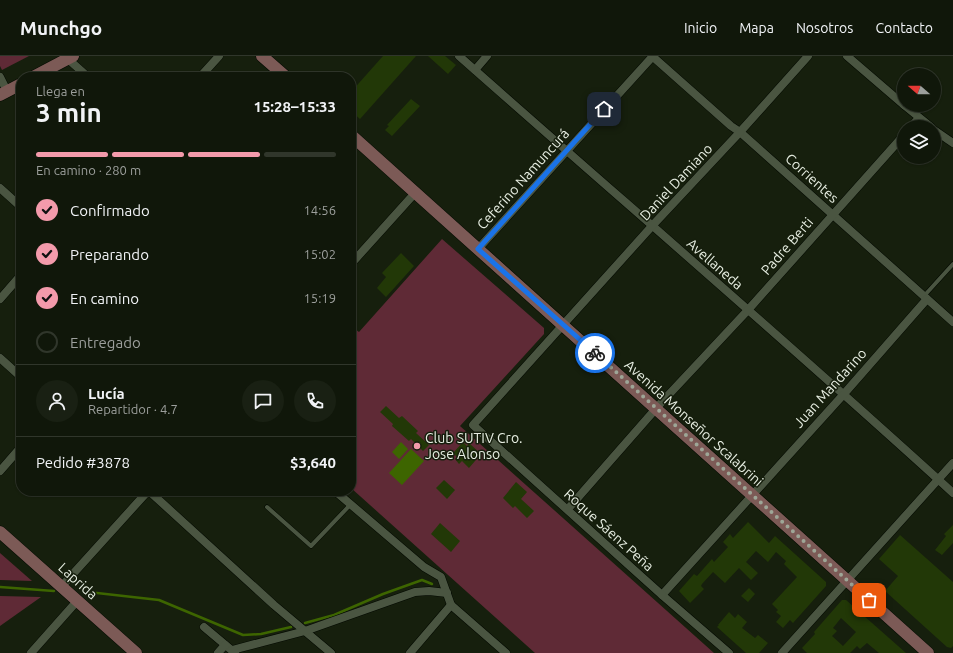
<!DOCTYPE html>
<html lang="es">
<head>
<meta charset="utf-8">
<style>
	body { margin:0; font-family:Ubuntu,sans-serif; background:#192013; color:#f1f3f6; height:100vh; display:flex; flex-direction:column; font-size:15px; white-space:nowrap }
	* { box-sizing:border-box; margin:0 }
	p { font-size:13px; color:#9c9f9c }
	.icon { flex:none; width:22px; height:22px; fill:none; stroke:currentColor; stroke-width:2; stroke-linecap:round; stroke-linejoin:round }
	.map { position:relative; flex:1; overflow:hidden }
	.sheet { position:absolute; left:16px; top:16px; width:340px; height:424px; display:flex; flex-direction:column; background:#10170a; border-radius:16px; box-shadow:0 1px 3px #0004,0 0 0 1px #30362b }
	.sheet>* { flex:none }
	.needle { width:26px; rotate:290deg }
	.buttons { position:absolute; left:897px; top:12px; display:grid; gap:8px }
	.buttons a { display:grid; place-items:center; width:44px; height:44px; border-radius:50%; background:#10170a; box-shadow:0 1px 3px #0004,0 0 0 1px #30362b; font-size:20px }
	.pin { position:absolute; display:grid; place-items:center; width:34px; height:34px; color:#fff; margin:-17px; border-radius:8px; box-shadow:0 2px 6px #0006 }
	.courier { position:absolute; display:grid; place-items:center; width:40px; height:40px; margin:-20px; border:3px solid #1a73e8; border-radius:50%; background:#fff; color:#222; box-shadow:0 1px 5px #0007 }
	.headline em { font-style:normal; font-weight:700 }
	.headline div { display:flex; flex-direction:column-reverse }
	.headline { display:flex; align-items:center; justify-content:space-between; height:68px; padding:0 20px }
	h1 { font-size:26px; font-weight:700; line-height:30px }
	.bar { display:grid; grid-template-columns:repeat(4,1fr); gap:6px 4px; align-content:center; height:48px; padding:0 20px }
	.bar i { height:5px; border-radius:3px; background:#30362b }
	.bar .current { background:#f39aab }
	.bar p { grid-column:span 4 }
	.line { display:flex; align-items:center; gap:10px; padding:0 20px; border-top:1px solid #30362b }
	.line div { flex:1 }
	.round { display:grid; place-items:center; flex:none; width:42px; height:42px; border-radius:21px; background:#192013 }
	ol { padding:0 20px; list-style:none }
	li { display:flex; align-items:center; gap:12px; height:44px }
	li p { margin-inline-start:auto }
	li .icon { padding:4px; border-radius:50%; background:#f39aab; color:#111; stroke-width:4 }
	li:last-child { color:#9c9f9c }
	li i { width:22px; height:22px; border:2px solid #30362b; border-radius:50% }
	header { display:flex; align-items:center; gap:24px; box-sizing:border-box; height:56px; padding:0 20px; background:#10170a; border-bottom:1px solid #30362b }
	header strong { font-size:19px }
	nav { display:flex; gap:22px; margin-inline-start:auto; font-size:14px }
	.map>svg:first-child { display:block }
	.green { fill:#5f2a36 }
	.water { fill:#3d6500 }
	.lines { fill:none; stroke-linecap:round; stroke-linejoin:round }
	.stream { stroke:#3d6500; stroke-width:2.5 }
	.building { fill:#223807; fill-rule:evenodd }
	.lane-casing { stroke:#030900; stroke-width:5 }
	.street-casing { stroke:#030900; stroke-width:9 }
	.secondary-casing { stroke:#030900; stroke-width:13 }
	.lane { stroke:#4a5541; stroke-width:4 }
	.street { stroke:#4a5541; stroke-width:8 }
	.secondary { stroke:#7c5a56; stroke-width:12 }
	.done { stroke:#9ea697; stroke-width:4; stroke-dasharray:0 7.2 }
	.route { stroke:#1a73e8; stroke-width:5 }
	.poi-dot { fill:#f39aab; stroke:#161f0d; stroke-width:1.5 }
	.labels { text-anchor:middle; stroke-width:3; stroke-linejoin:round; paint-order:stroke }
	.street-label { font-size:14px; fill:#e7eee2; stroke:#161f0d }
	.poi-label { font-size:14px; fill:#e7eee2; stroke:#161f0d; text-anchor:start }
</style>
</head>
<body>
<header>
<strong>Munchgo</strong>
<nav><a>Inicio</a><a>Mapa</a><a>Nosotros</a><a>Contacto</a></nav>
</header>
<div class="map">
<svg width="953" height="597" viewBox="0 0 953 597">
	<rect width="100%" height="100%" fill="#161f0d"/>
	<g class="green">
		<path d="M0 0H29L2 14 0 10Z"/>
		<path d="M442 183 544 272V278L460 370 714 597H535L351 432V270L359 276Z"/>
		<path d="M0 497 32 525 0 524Z"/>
		<path d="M0 540 41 541 0 570Z"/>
	</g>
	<g class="water">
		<path d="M401 386 408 393 399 403 392 396Z"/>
		<path d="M411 393 424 405 402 429 389 417Z"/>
	</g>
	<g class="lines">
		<g class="stream">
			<path d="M0 531 54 535"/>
			<path d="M87 537H97L159 544 243 579 261 578 291 571"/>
			<path d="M305 567 334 559 383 538 422 524 432 528"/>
		</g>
	</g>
	<g class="building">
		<path d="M383 0H416L360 63 351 55V36Z"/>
		<path d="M428 0H445L456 9 448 18Z"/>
		<path d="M411 43 420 50 392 80 385 74 389 70 387 69Z"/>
		<path d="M401 197 414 210 386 241 377 232 386 221 382 217Z"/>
		<path d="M386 350 399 362 402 360 418 375 416 377 429 389 423 395 411 383 409 385 392 370 393 368 380 356Z"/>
		<path d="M463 386 467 390 469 387 481 398 469 412 462 405 459 408 455 403 457 401 453 397Z"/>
		<path d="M444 424 455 434 447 443 436 432Z"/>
		<path d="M516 426 527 436 521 443 534 455 527 462 515 450 513 452 503 442Z"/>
		<path d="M748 466 769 487 775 480 826 526V530L793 567 790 564 783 572 776 566 781 560 776 556 778 554 772 548 797 521 784 508 786 505 776 496 768 506 756 495 746 506 758 517 751 524 739 512 725 527 713 516 702 528 701 530 704 533 690 547 679 535 694 518 697 520 712 503 714 506 728 491 723 486 730 478 733 482Z"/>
		<path d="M440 467 460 485 451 496 431 478Z"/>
		<path d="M953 469V487L942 499 935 494 946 480 944 478Z"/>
		<path d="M900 479 953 526V590L951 592 947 591 885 535 898 520 879 503Z"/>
		<path d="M749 532 755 538 748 546 741 540Z"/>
		<path d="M842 544H846L906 597H879L867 587 860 593 857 590 850 597H807L802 592 815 578 814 576ZM841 562 856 576 843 590 832 580 837 575 833 572Z"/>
		<path d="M729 556 735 562 738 558 747 566 742 572 755 582 758 579 768 587 759 597H746L717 571 719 569H718Z"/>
	</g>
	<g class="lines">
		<defs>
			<g id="lane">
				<path d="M924 240 953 208"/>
				<path d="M267 451 311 490 351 448"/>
			</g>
			<g id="street">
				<path d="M459 0C624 146 791 289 953 437"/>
				<path d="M652 0 731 70 740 76 953 266"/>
				<path d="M847 0 904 49"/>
				<path d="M68 3 88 21"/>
				<path d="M475 14 487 0"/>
				<path d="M0 21 7 35"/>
				<path d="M200 21 219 0"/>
				<path d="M904 49 931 71"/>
				<path d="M911 71 919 62"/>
				<path d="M934 74 953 87"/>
				<path d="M0 132 21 151"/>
				<path d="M478 193 653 0"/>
				<path d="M351 208 415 137"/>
				<path d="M0 243 21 219"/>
				<path d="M0 302 21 321"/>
				<path d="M0 415 21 391"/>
				<path d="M149 435 274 549 331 597"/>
				<path d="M335 435 424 511 441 521 451 549"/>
				<path d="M568 453 660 348 748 254 904 79"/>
				<path d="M62 530 148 435"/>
				<path d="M662 539 843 339 927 243"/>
				<path d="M451 549 506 597"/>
				<path d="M204 571 235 597"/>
				<path d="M232 594 305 575 415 536 429 535 447 537"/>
				<path d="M31 597 78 544"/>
				<path d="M218 597 225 589"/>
				<path d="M410 597 451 549"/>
				<path d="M729 597 662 539 473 369 652 170 740 76 808 0"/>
				<path d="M782 597 953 407"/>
			</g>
			<g id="secondary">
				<path d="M262 0 286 21"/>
				<path d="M33 21 73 0"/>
				<path d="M0 39 21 28"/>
				<path d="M351 79 928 597"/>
				<path d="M0 476 136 597"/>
			</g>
		</defs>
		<use href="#lane" class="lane-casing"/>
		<use href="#street" class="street-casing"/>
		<use href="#secondary" class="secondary-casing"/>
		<use href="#lane" class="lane"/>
		<use href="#street" class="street"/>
		<use href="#secondary" class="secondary"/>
	</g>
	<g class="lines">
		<path class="done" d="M595 297 869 544"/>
		<path class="route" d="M595 297 478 193 604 53"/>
	</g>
	<circle class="poi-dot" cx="417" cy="390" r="4"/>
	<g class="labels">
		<g class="street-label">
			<text transform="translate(812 122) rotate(42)" y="5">Corrientes</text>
			<text transform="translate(523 123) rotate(-48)" y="5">Ceferino Namuncurá</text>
			<text transform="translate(676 126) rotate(-47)" y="5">Daniel Damiano</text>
			<text transform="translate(787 190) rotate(-49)" y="5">Padre Berti</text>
			<text transform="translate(715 208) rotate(41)" y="5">Avellaneda</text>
			<text transform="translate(830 332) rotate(-48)" y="5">Juan Mandarino</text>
			<text transform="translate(694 367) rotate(42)" y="5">Avenida Monseñor Scalabrini</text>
			<text transform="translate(609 474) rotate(42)" y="5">Roque Sáenz Peña</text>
			<text transform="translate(78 525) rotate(42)" y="5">Laprida</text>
		</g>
		<g class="poi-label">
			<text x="425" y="387">Club SUTIV Cro.<tspan x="425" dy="16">Jose Alonso</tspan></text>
		</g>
	</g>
</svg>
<div class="buttons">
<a><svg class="needle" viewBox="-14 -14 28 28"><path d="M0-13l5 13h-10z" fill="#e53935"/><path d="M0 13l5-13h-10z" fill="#9c9f9c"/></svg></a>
<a><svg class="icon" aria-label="layers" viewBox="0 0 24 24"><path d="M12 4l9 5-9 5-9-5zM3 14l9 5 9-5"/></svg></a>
</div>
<div class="pin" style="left:869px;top:544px;background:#ea580c"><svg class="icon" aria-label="bag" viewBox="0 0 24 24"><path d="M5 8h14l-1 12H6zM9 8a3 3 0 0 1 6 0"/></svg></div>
<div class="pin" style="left:604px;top:53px;background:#1f2937"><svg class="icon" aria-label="home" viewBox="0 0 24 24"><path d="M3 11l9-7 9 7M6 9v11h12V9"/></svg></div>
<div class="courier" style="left:595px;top:297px"><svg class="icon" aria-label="bike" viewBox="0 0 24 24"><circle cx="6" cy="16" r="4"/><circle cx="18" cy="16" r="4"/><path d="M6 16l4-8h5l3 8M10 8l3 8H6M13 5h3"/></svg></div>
<section class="sheet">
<div class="headline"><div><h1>3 min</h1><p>Llega en</p></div><em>15:28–15:33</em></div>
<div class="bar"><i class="current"></i><i class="current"></i><i class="current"></i><i></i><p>En camino · 280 m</p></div>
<ol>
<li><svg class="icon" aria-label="check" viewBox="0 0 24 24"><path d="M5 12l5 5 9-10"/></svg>Confirmado<p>14:56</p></li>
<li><svg class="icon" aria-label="check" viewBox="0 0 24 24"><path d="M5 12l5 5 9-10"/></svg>Preparando<p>15:02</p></li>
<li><svg class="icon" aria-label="check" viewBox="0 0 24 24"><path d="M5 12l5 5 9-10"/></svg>En camino<p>15:19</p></li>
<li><i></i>Entregado</li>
</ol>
<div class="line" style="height:72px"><a class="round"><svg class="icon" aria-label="person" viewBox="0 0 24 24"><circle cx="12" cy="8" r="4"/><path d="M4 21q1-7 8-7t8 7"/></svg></a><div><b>Lucía</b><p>Repartidor · 4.7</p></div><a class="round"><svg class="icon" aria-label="chat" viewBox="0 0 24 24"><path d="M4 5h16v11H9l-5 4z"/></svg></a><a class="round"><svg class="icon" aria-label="phone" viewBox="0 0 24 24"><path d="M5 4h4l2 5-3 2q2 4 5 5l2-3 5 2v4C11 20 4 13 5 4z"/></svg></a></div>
<div class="line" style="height:52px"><div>Pedido #3878</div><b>$3,640</b></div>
</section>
</div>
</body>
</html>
